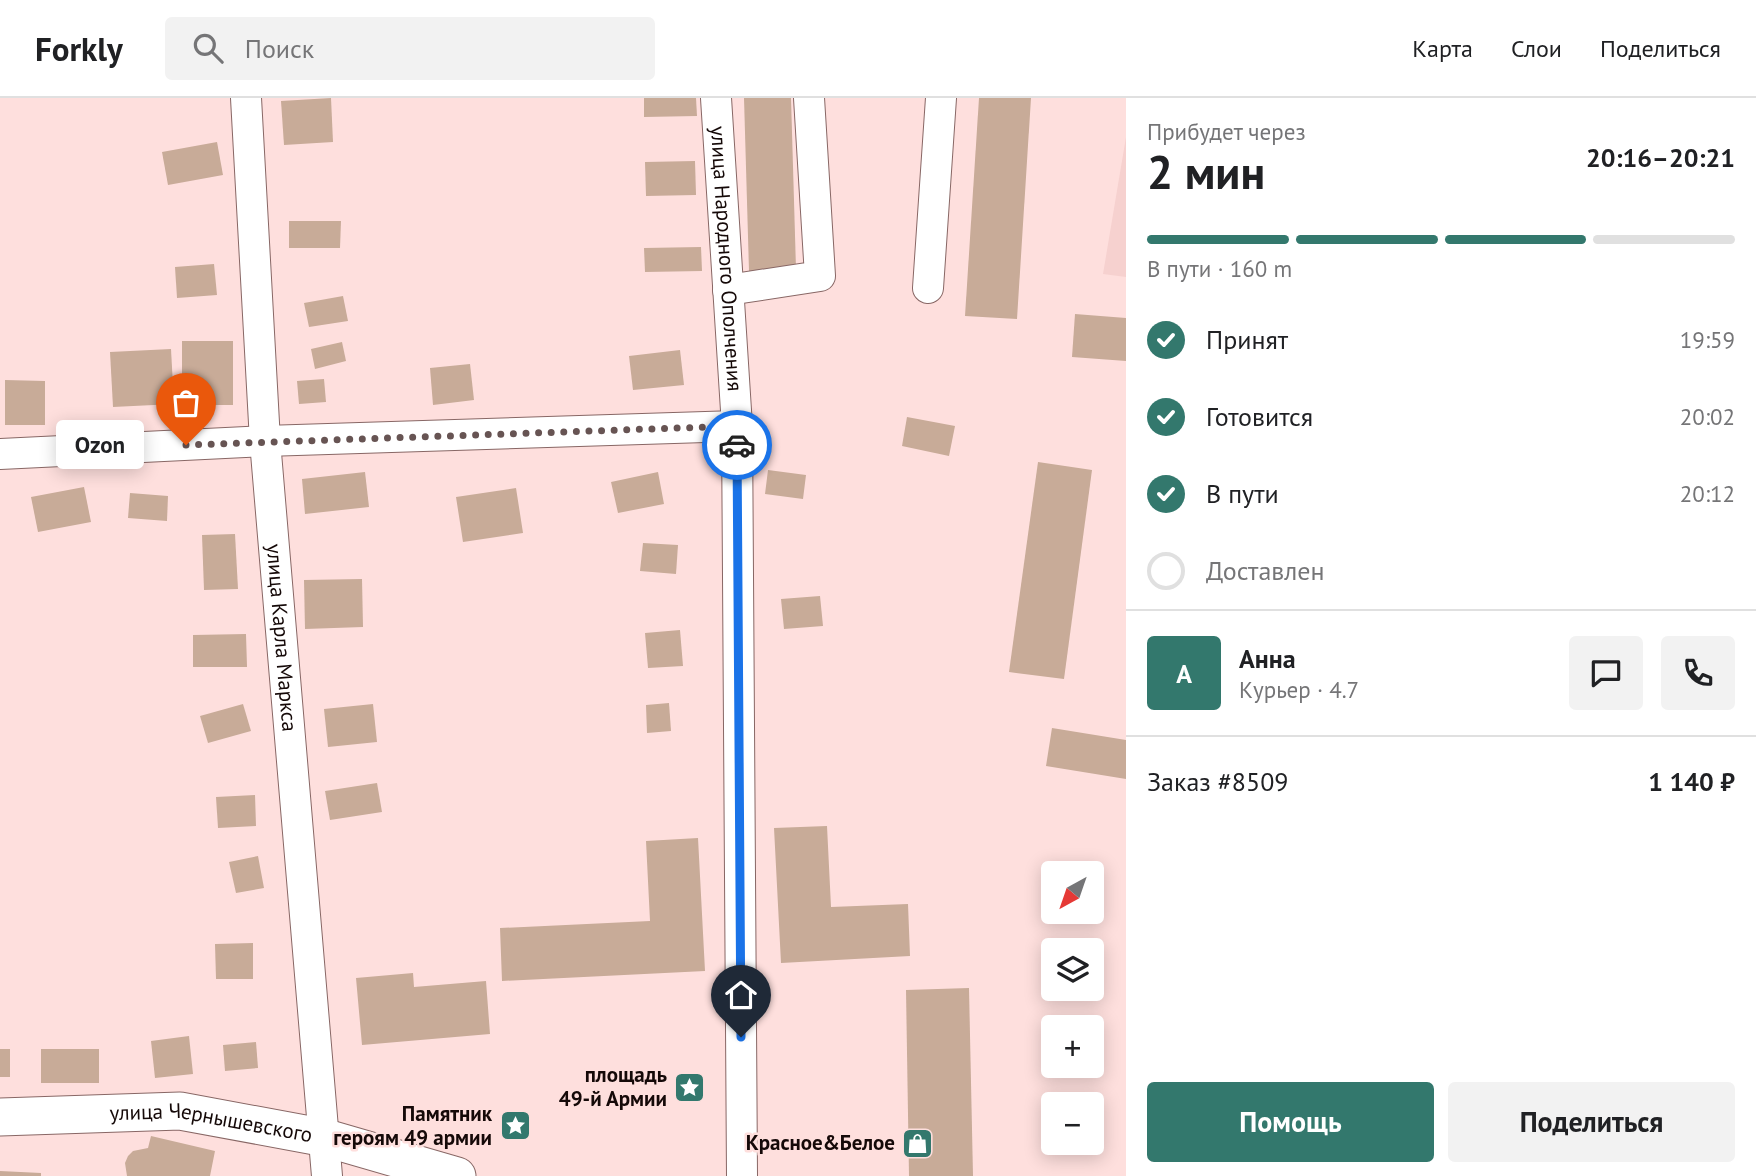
<!DOCTYPE html>
<html lang="ru">
<head>
<meta charset="utf-8">
<style>
	body { margin:0; font-family:"PT Sans",sans-serif; background:#f2f2f2; color:#202124; height:100vh; display:flex; flex-direction:column; font-size:26px; white-space:nowrap }
	* { box-sizing:border-box; margin:0 }
	p { font-size:23px; color:#757577 }
	.icon { flex:none; width:38px; height:38px; fill:none; stroke:currentColor; stroke-width:2; stroke-linecap:round; stroke-linejoin:round }
	.map { position:relative; flex:1; overflow:hidden }
	.side { display:flex; flex-direction:column; background:#fff; width:630px }
	.side>* { flex:none }
	.needle { width:46px; rotate:220deg }
	.controls { position:absolute; left:1041px; top:763px; display:grid; gap:14px }
	.controls a { display:grid; place-items:center; width:63px; height:63px; border-radius:7px; background:#fff; box-shadow:0 4px 18px #0003; font-size:35px }
	.pin { position:absolute; display:grid; place-items:center; width:60px; height:60px; color:#fff; margin:-72px -30px; border-radius:50% 50% 50% 0; rotate:-45deg; box-shadow:0 0 7px #0007 }
	.pin .icon { rotate:45deg }
	.courier { position:absolute; display:grid; place-items:center; width:70px; height:70px; margin:-35px; border:5px solid #1a73e8; border-radius:50%; background:#fff; color:#222; box-shadow:0 2px 9px #0007 }
	.bubble { position:absolute; height:49px; border-radius:7px; background:#fff; box-shadow:0 4px 18px #0003; font-size:23px; font-weight:700; line-height:49px; text-align:center }
	.headline em { font-style:normal; font-weight:700 }
	.headline div { display:flex; flex-direction:column-reverse }
	.headline { display:flex; align-items:center; justify-content:space-between; height:119px; padding:0 21px }
	h1 { font-size:46px; font-weight:700; line-height:52px }
	.bar { display:grid; grid-template-columns:repeat(4,1fr); gap:10px 7px; align-content:center; height:84px; padding:0 21px }
	.bar i { height:9px; border-radius:5px; background:#e0e0e0 }
	.bar .active { background:#33786d }
	.bar p { grid-column:span 4 }
	.line { display:flex; align-items:center; gap:18px; padding:0 21px; border-top:2px solid #e0e0e0 }
	.line div { flex:1 }
	.round { display:grid; place-items:center; flex:none; width:74px; height:74px; border-radius:7px; background:#f2f2f2 }
	ol { padding:0 21px; list-style:none }
	li { display:flex; align-items:center; gap:21px; height:77px }
	li p { margin-inline-start:auto }
	li .icon { padding:7px; border-radius:50%; background:#33786d; color:#fff; stroke-width:4 }
	li:last-child { color:#757577 }
	li i { width:38px; height:38px; border:4px solid #e0e0e0; border-radius:50% }
	.action { display:flex; gap:14px; margin-top:auto; padding:14px 21px }
	.action a { flex:1; height:80px; border-radius:7px; background:#33786d; color:#fff; font-size:28px; font-weight:700; line-height:80px; text-align:center }
	.action a+a { background:#f2f2f2; color:#202124 }
	header { display:flex; align-items:center; gap:42px; box-sizing:border-box; height:98px; padding:0 35px; background:#fff; border-bottom:2px solid #e0e0e0 }
	header strong { font-size:33px }
	nav { display:flex; gap:38px; margin-inline-start:auto; font-size:24px }
	.search { width:490px; height:63px; background:#f2f2f2; display:flex; align-items:center; gap:18px; box-sizing:border-box; padding:0 24px; border-radius:7px; color:#757577; font-size:26px }
	main { display:flex; flex:1; min-height:0 }
	.map>svg:first-child { display:block }
	.built { fill:#f6d1cf }
	.building { fill:#c8ab98 }
	.lines { fill:none; stroke-linecap:round; stroke-linejoin:round }
	.minor-casing { stroke:#886765; stroke-width:32 }
	.major-casing { stroke:#886765; stroke-width:39 }
	.minor { stroke:#fff; stroke-width:30 }
	.major { stroke:#fff; stroke-width:37 }
	.done { stroke:#675453; stroke-width:7; stroke-dasharray:0 12.6 }
	.route { stroke:#1a73e8; stroke-width:9 }
	.labels { text-anchor:middle; stroke-width:5; stroke-linejoin:round; paint-order:stroke }
	.street-label { font-size:21px; fill:#150908; stroke:#fedfdd }
	.poi-label { font-size:21px; font-weight:bold; fill:#150908; stroke:#fedfdd; text-anchor:end }
</style>
</head>
<body>
<header>
<strong>Forkly</strong>
<div class="search"><svg class="icon" aria-label="search" viewBox="0 0 24 24"><circle cx="10" cy="10" r="6"/><path d="M15 15l6 6"/></svg>Поиск</div>
<nav><a>Карта</a><a>Слои</a><a>Поделиться</a></nav>
</header>
<main>
<div class="map">
<svg width="1126" height="1078" viewBox="0 0 1126 1078">
	<rect width="100%" height="100%" fill="#fedfdd"/>
	<path class="built" d="M1126 39V179L1103 176Z"/>
	<g class="building">
		<path d="M331 0 333 44 284 47 281 3Z"/>
		<path d="M644 0H696L697 18 644 19Z"/>
		<path d="M744 0H791L796 171 749 173Z"/>
		<path d="M979 0H1031L1017 221 965 218Z"/>
		<path d="M217 44 223 77 168 87 162 54Z"/>
		<path d="M695 63 696 97 646 98 645 64Z"/>
		<path d="M289 123H341L340 150H289Z"/>
		<path d="M701 149 702 173 645 174 644 150Z"/>
		<path d="M214 166 217 197 177 200 175 169Z"/>
		<path d="M343 198 348 223 309 229 304 205Z"/>
		<path d="M1075 216 1126 220V263L1072 259Z"/>
		<rect x="182" y="243" width="51" height="64"/>
		<path d="M342 244 346 263 315 271 311 251Z"/>
		<path d="M171 251 174 306 113 309 110 254Z"/>
		<path d="M680 252 684 287 633 292 629 258Z"/>
		<path d="M470 266 474 302 433 307 430 270Z"/>
		<path d="M324 281 326 304 299 306 297 283Z"/>
		<path d="M5 282 45 283V327H5Z"/>
		<path d="M907 319 955 328 949 358 902 348Z"/>
		<path d="M1038 364 1092 372 1064 581 1009 574Z"/>
		<path d="M768 372 806 377 803 401 765 396Z"/>
		<path d="M365 374 369 409 305 416 302 381Z"/>
		<path d="M658 374 664 406 618 415 611 384Z"/>
		<path d="M84 389 91 424 38 434 31 399Z"/>
		<path d="M516 390 523 435 463 444 456 399Z"/>
		<path d="M130 395 168 398 167 423 128 420Z"/>
		<path d="M235 436 238 491 204 492 202 437Z"/>
		<path d="M643 445 678 447 676 476 640 473Z"/>
		<path d="M362 481 363 529 305 531 304 482Z"/>
		<path d="M820 498 823 528 784 531 781 501Z"/>
		<path d="M680 532 683 568 648 570 645 535Z"/>
		<path d="M246 536 247 569H193V537Z"/>
		<path d="M669 605 671 633 647 635 646 607Z"/>
		<path d="M243 606 251 633 208 645 200 618Z"/>
		<path d="M373 606 377 644 328 649 324 611Z"/>
		<path d="M1052 630 1126 642V681L1046 668Z"/>
		<path d="M377 685 382 714 330 722 325 693Z"/>
		<path d="M255 697 256 728 218 730 216 699Z"/>
		<path d="M827 728 831 809 908 806 910 858 781 865 774 730Z"/>
		<path d="M698 740 705 873 502 883 500 830 650 823 646 743Z"/>
		<path d="M258 758 264 790 236 795 229 764Z"/>
		<path d="M253 845V881H216L215 846Z"/>
		<path d="M413 875 414 889 486 883 490 936 362 947 356 880Z"/>
		<path d="M969 890 973 1078H909L906 892Z"/>
		<path d="M189 938 193 976 155 980 151 943Z"/>
		<path d="M256 944 258 970 225 973 223 947Z"/>
		<rect x="0" y="951" width="10" height="28"/>
		<rect x="41" y="951" width="58" height="34"/>
		<path d="M151 1038 215 1053 210 1078H127L125 1065 128 1058 133 1053 148 1050Z"/>
		<path d="M0 1073 41 1075V1078H0Z"/>
	</g>
	<g class="lines">
		<defs>
			<g id="minor">
				<path id="s1" d="M246 0 265 343 327 1078"/>
				<path id="s2" d="M716 0 737 328 742 1078"/>
				<path d="M928 190 941 0"/>
				<path d="M728 192 820 178 809 0"/>
				<path d="M0 356 265 343 737 328"/>
			</g>
			<g id="major">
				<path id="s3" d="M0 1019 180 1013 326 1040 457 1078"/>
			</g>
		</defs>
		<use href="#minor" class="minor-casing"/>
		<use href="#major" class="major-casing"/>
		<use href="#minor" class="minor"/>
		<use href="#major" class="major"/>
	</g>
	<g class="lines">
		<path class="done" d="M186 347 737 328V347"/>
		<path class="route" d="M737 347 741 939"/>
	</g>
	<defs>
		<symbol id="sight-square" viewBox="-11 -11 22 22"><rect x="-9" y="-9" width="18" height="18" rx="4" fill="#33786d" stroke="#fedfdd"/><path d="M0-6L1.8-2.2L6-1.7L2.9 1.2L3.7 5.4L0 3.3L-3.7 5.4L-2.9 1.2L-6-1.7L-1.8-2.2Z" fill="#fff"/></symbol>
		<symbol id="shop-square" viewBox="-11 -11 22 22"><rect x="-9" y="-9" width="18" height="18" rx="4" fill="#33786d" stroke="#fedfdd"/><path d="M-5-2.5h2.3a2.7 3.5 0 0 1 5.4 0H5L5.5 6h-11ZM-1.5-2.5h3a1.5 2.3 0 0 0-3 0Z" fill="#fff"/></symbol>
	</defs>
	<g fill-rule="evenodd">
		<use href="#sight-square" x="672" y="972" width="35" height="35"/>
		<use href="#sight-square" x="498" y="1010" width="35" height="35"/>
		<use href="#shop-square" x="900" y="1028" width="35" height="35"/>
	</g>
	<g class="labels">
		<g class="street-label">
			<text dy="7" stroke="none"><textPath href="#s2" startOffset="161">улица Народного Ополчения</textPath></text>
			<text dy="7" stroke="none"><textPath href="#s1" startOffset="541">улица Карла Маркса</textPath></text>
			<text dy="7" stroke="none"><textPath href="#s3" startOffset="212">улица Чернышевского</textPath></text>
		</g>
		<g class="poi-label">
			<text x="667" y="984">площадь<tspan x="667" dy="24">49-й Армии</tspan></text>
			<text x="492" y="1023">Памятник<tspan x="492" dy="24">героям 49 армии</tspan></text>
			<text x="895" y="1052">Красное&amp;Белое</text>
		</g>
	</g>
</svg>
<div class="controls">
<a><svg class="needle" viewBox="-14 -14 28 28"><path d="M0-13l5 13h-10z" fill="#e53935"/><path d="M0 13l5-13h-10z" fill="#757577"/></svg></a>
<a><svg class="icon" aria-label="layers" viewBox="0 0 24 24"><path d="M12 4l9 5-9 5-9-5zM3 14l9 5 9-5"/></svg></a>
<a>+</a>
<a>−</a>
</div>
<div class="pin" style="left:186px;top:347px;background:#ea580c"><svg class="icon" aria-label="bag" viewBox="0 0 24 24"><path d="M5 8h14l-1 12H6zM9 8a3 3 0 0 1 6 0"/></svg></div>
<div class="pin" style="left:741px;top:939px;background:#1f2937"><svg class="icon" aria-label="home" viewBox="0 0 24 24"><path d="M3 11l9-7 9 7M6 9v11h12V9"/></svg></div>
<div class="courier" style="left:737px;top:347px"><svg class="icon" aria-label="car" viewBox="0 0 24 24"><path d="M5 17H2v-5l4-1 3-4h7l3 4 3 1v5h-3M9 17h6M6 11h13"/><circle cx="7" cy="17" r="2"/><circle cx="17" cy="17" r="2"/></svg></div>
<div class="bubble" style="left:56px;top:322px;width:88px">Ozon</div>
</div>
<section class="side">
<div class="headline"><div><h1>2 мин</h1><p>Прибудет через</p></div><em>20:16–20:21</em></div>
<div class="bar"><i class="active"></i><i class="active"></i><i class="active"></i><i></i><p>В пути · 160 m</p></div>
<ol>
<li><svg class="icon" aria-label="check" viewBox="0 0 24 24"><path d="M5 12l5 5 9-10"/></svg>Принят<p>19:59</p></li>
<li><svg class="icon" aria-label="check" viewBox="0 0 24 24"><path d="M5 12l5 5 9-10"/></svg>Готовится<p>20:02</p></li>
<li><svg class="icon" aria-label="check" viewBox="0 0 24 24"><path d="M5 12l5 5 9-10"/></svg>В пути<p>20:12</p></li>
<li><i></i>Доставлен</li>
</ol>
<div class="line" style="height:126px"><b class="round" style="background:#33786d;color:#fff">А</b><div><b>Анна</b><p>Курьер · 4.7</p></div><a class="round"><svg class="icon" aria-label="chat" viewBox="0 0 24 24"><path d="M4 5h16v11H9l-5 4z"/></svg></a><a class="round"><svg class="icon" aria-label="phone" viewBox="0 0 24 24"><path d="M5 4h4l2 5-3 2q2 4 5 5l2-3 5 2v4C11 20 4 13 5 4z"/></svg></a></div>
<div class="line" style="height:91px"><div>Заказ #8509</div><b>1 140 ₽</b></div>
<div class="action"><a>Помощь</a><a>Поделиться</a></div>
</section>
</main>
</body>
</html>
